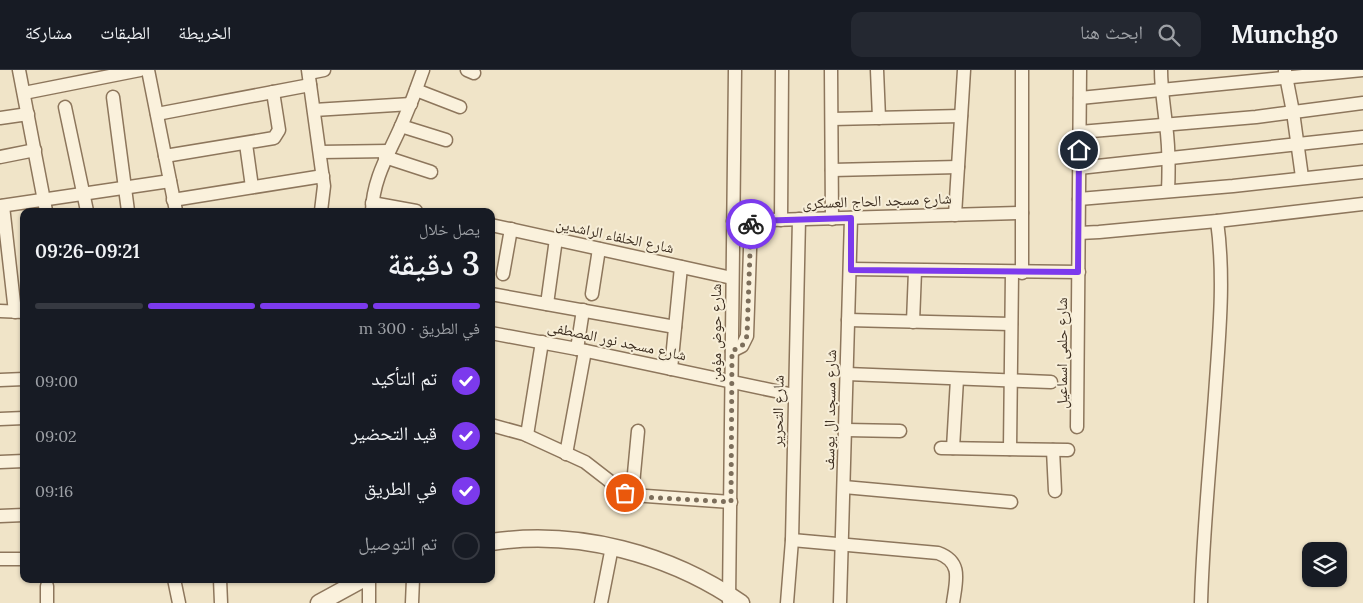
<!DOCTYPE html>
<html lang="ar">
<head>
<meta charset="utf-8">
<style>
	body { margin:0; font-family:Lora,"Noto Naskh Arabic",serif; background:#242831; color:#f1f3f6; direction:rtl; height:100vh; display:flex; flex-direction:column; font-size:19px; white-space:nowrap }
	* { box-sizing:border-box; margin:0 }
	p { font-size:16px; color:#9ea1a6 }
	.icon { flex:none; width:28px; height:28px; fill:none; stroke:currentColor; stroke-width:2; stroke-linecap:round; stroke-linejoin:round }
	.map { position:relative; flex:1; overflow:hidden; direction:ltr }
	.side { position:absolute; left:20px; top:138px; width:475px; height:375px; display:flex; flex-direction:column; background:#171b24; border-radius:10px; box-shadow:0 1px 4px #0004; direction:rtl }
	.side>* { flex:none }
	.fabs { position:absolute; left:1302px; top:472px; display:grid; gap:10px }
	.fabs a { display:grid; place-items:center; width:45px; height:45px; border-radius:10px; background:#171b24; box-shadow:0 1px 4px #0004; font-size:25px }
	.pin { position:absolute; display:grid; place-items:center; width:42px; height:42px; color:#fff; margin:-21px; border:2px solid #fff; border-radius:50%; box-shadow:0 1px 5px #0007 }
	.courier { position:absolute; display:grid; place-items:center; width:50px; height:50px; margin:-25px; border:4px solid #7c3aed; border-radius:50%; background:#fff; color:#222; box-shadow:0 1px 6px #0007 }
	.headline em { font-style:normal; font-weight:600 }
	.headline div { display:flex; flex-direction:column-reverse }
	.headline { display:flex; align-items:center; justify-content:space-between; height:85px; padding:0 15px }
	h1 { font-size:32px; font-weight:600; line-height:38px }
	.bar { display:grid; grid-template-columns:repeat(4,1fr); gap:8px 5px; align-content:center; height:60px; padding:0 15px }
	.bar i { height:6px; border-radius:4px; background:#363941 }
	.bar .on { background:#7c3aed }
	.bar p { grid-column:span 4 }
	ol { padding:0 15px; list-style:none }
	li { display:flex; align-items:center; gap:15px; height:55px }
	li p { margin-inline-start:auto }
	li .icon { padding:5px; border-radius:50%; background:#7c3aed; color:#fff; stroke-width:4 }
	li:last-child { color:#9ea1a6 }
	li i { width:28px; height:28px; border:2px solid #363941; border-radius:50% }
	header { display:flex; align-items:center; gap:30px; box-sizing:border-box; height:70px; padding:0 25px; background:#171b24; border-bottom:1px solid #363941 }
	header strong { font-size:24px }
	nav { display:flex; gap:28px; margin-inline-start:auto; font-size:18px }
	.search { width:350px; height:45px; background:#242831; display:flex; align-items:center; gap:12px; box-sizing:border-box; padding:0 18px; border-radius:10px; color:#9ea1a6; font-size:19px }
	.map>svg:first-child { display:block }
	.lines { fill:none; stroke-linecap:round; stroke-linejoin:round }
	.minor-casing { stroke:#8d765c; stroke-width:15 }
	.tertiary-casing { stroke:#8d765c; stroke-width:19 }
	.minor { stroke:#faf1dc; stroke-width:12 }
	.tertiary { stroke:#faf1dc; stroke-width:16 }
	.done { stroke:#7c6e5b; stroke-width:5; stroke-dasharray:0 9 }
	.route { stroke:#7c3aed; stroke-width:6 }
	.labels { text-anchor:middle; stroke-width:4; stroke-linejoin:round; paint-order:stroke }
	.street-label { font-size:15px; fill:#3d2e20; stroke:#f7eed8 }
</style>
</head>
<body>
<header>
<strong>Munchgo</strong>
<div class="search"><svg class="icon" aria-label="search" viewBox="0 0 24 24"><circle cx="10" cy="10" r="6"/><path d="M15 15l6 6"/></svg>ابحث هنا</div>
<nav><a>الخريطة</a><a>الطبقات</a><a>مشاركة</a></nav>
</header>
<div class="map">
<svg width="1363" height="533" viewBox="0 0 1363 533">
	<rect width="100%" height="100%" fill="#f0e4c8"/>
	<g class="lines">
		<defs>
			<g id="minor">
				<path d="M19 0 46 141"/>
				<path d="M148 0 176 141"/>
				<path d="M308 0 324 116 321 141"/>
				<path d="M467 0 474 3"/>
				<path d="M831 0 832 149"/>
				<path d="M877 0 879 48"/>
				<path d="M1161 0C1161 19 1164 36 1166 55 1169 77 1169 99 1168 121"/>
				<path d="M1285 1 1293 42 1302 107"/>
				<path d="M309 3 324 0"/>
				<path d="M416 20 460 37"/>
				<path d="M24 23 140 0"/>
				<path d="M113 27 128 141"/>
				<path d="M1080 28 1363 0"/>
				<path d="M65 37 87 141"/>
				<path d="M314 40 411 34"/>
				<path d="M157 44 310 15"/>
				<path d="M0 48 28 44"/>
				<path d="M832 49 961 46"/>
				<path d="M401 56 446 70"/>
				<path d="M1080 62 1256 47 1363 33"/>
				<path d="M246 74 252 117"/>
				<path d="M320 82 389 81"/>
				<path d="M165 86 274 68 279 60 273 22"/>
				<path d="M0 87 35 80"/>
				<path d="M385 87 431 102"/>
				<path d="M1079 98 1363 67"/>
				<path d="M832 100 958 97"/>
				<path d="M1079 129 1233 116 1363 102"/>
				<path d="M173 130 323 106"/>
				<path d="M372 133 416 141"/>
				<path d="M0 136 170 111"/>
				<path d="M3 136 15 242"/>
				<path d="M372 141C373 108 389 84 402 54 410 36 417 18 423 0"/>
				<path d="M955 145 964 0"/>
				<path d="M781 150 782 0"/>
				<path d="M733 151 1022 143"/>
				<path d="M491 155 732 208"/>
				<path d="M1079 163 1099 162 1217 151 1363 134"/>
				<path d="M851 199 1079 202"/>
				<path d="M1022 203V0"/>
				<path d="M503 204 511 159"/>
				<path d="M491 224 675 257"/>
				<path d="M592 224 599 179"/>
				<path d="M547 234 556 169"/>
				<path d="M0 241 24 242"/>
				<path d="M848 250 1011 254"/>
				<path d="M913 252 915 201"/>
				<path d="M491 263 577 279 794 325"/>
				<path d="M577 279 583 240"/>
				<path d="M732 281 742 276 747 266 751 151"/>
				<path d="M671 299 681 197"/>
				<path d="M847 304 1051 312"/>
				<path d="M0 310 24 309"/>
				<path d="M0 349 24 348"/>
				<path d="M491 355 524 364 585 392 625 423 632 425 731 432"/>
				<path d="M1077 357 1080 0"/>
				<path d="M846 360 900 361"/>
				<path d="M527 365 542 272"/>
				<path d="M941 378 1068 380"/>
				<path d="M953 378 957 309"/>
				<path d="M1010 379 1012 202"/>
				<path d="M1053 380 1055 421"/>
				<path d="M566 384 585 281"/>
				<path d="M0 392 24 391"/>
				<path d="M844 417 1011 432"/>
				<path d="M632 425 638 361"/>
				<path d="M0 446 24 445"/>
				<path d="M792 470 938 483C963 492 956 511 953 533"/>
				<path d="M0 489H24"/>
				<path d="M174 509 179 533"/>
				<path d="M220 509 221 533"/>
				<path d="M47 516V533"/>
				<path d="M729 531 735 1"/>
				<path d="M369 533V509"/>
				<path d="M412 533 413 509"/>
				<path d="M601 533 612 477"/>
				<path d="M787 533 792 470 799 149"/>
				<path d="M840 533 851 148"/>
				<path d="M1201 533C1203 463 1210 394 1215 325 1219 266 1225 209 1217 151"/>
			</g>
			<g id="tertiary">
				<path d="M491 472C578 459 670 484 741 533"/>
				<path d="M319 533 363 509"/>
			</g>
		</defs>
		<use href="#minor" class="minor-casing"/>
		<use href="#tertiary" class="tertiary-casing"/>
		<use href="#minor" class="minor"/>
		<use href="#tertiary" class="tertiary"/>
	</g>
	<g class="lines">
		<path class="done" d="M625 423 642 427 731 432 732 281 742 276 747 266 751 154"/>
		<path class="route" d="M751 154V151L851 148V200L1078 202 1079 80"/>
	</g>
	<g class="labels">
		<g class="street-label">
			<text transform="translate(877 131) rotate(-2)" y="5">شارع مسجد الحاج العسكرى</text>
			<text transform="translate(615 166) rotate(12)" y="5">شارع الخلفاء الراشدين</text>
			<text transform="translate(716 263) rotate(-90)" y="5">شارع حوض مؤمن</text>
			<text transform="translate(617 271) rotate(12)" y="5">شارع مسجد نور المصطفى</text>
			<text transform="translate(1062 283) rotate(-90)" y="5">شارع حلمى اسماعيل</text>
			<text transform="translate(830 340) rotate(-89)" y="5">شارع مسجد ال يوسف</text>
			<text transform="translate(778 341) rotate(-89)" y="5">شارع التحرير</text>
		</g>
	</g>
</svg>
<div class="fabs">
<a><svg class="icon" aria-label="layers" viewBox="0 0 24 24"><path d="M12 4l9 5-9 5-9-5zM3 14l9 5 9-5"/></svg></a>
</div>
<div class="pin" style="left:625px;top:423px;background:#ea580c"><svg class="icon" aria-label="bag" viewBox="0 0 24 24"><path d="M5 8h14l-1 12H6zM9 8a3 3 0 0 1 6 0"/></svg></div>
<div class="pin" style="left:1079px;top:80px;background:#1f2937"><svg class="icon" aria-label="home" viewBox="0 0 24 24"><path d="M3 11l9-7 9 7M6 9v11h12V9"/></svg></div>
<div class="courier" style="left:751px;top:154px"><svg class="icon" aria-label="bike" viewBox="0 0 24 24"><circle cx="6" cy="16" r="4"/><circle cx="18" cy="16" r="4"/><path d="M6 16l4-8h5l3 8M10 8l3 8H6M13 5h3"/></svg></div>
<section class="side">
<div class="headline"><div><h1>3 دقيقة</h1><p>يصل خلال</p></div><em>09:21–09:26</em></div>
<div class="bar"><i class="on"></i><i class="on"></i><i class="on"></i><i></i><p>في الطريق · 300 m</p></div>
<ol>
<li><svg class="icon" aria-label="check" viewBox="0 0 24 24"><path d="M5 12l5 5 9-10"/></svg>تم التأكيد<p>09:00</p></li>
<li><svg class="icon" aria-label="check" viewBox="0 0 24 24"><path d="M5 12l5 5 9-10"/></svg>قيد التحضير<p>09:02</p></li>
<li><svg class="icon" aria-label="check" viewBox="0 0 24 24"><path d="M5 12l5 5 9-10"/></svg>في الطريق<p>09:16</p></li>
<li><i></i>تم التوصيل</li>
</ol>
</section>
</div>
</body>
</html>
